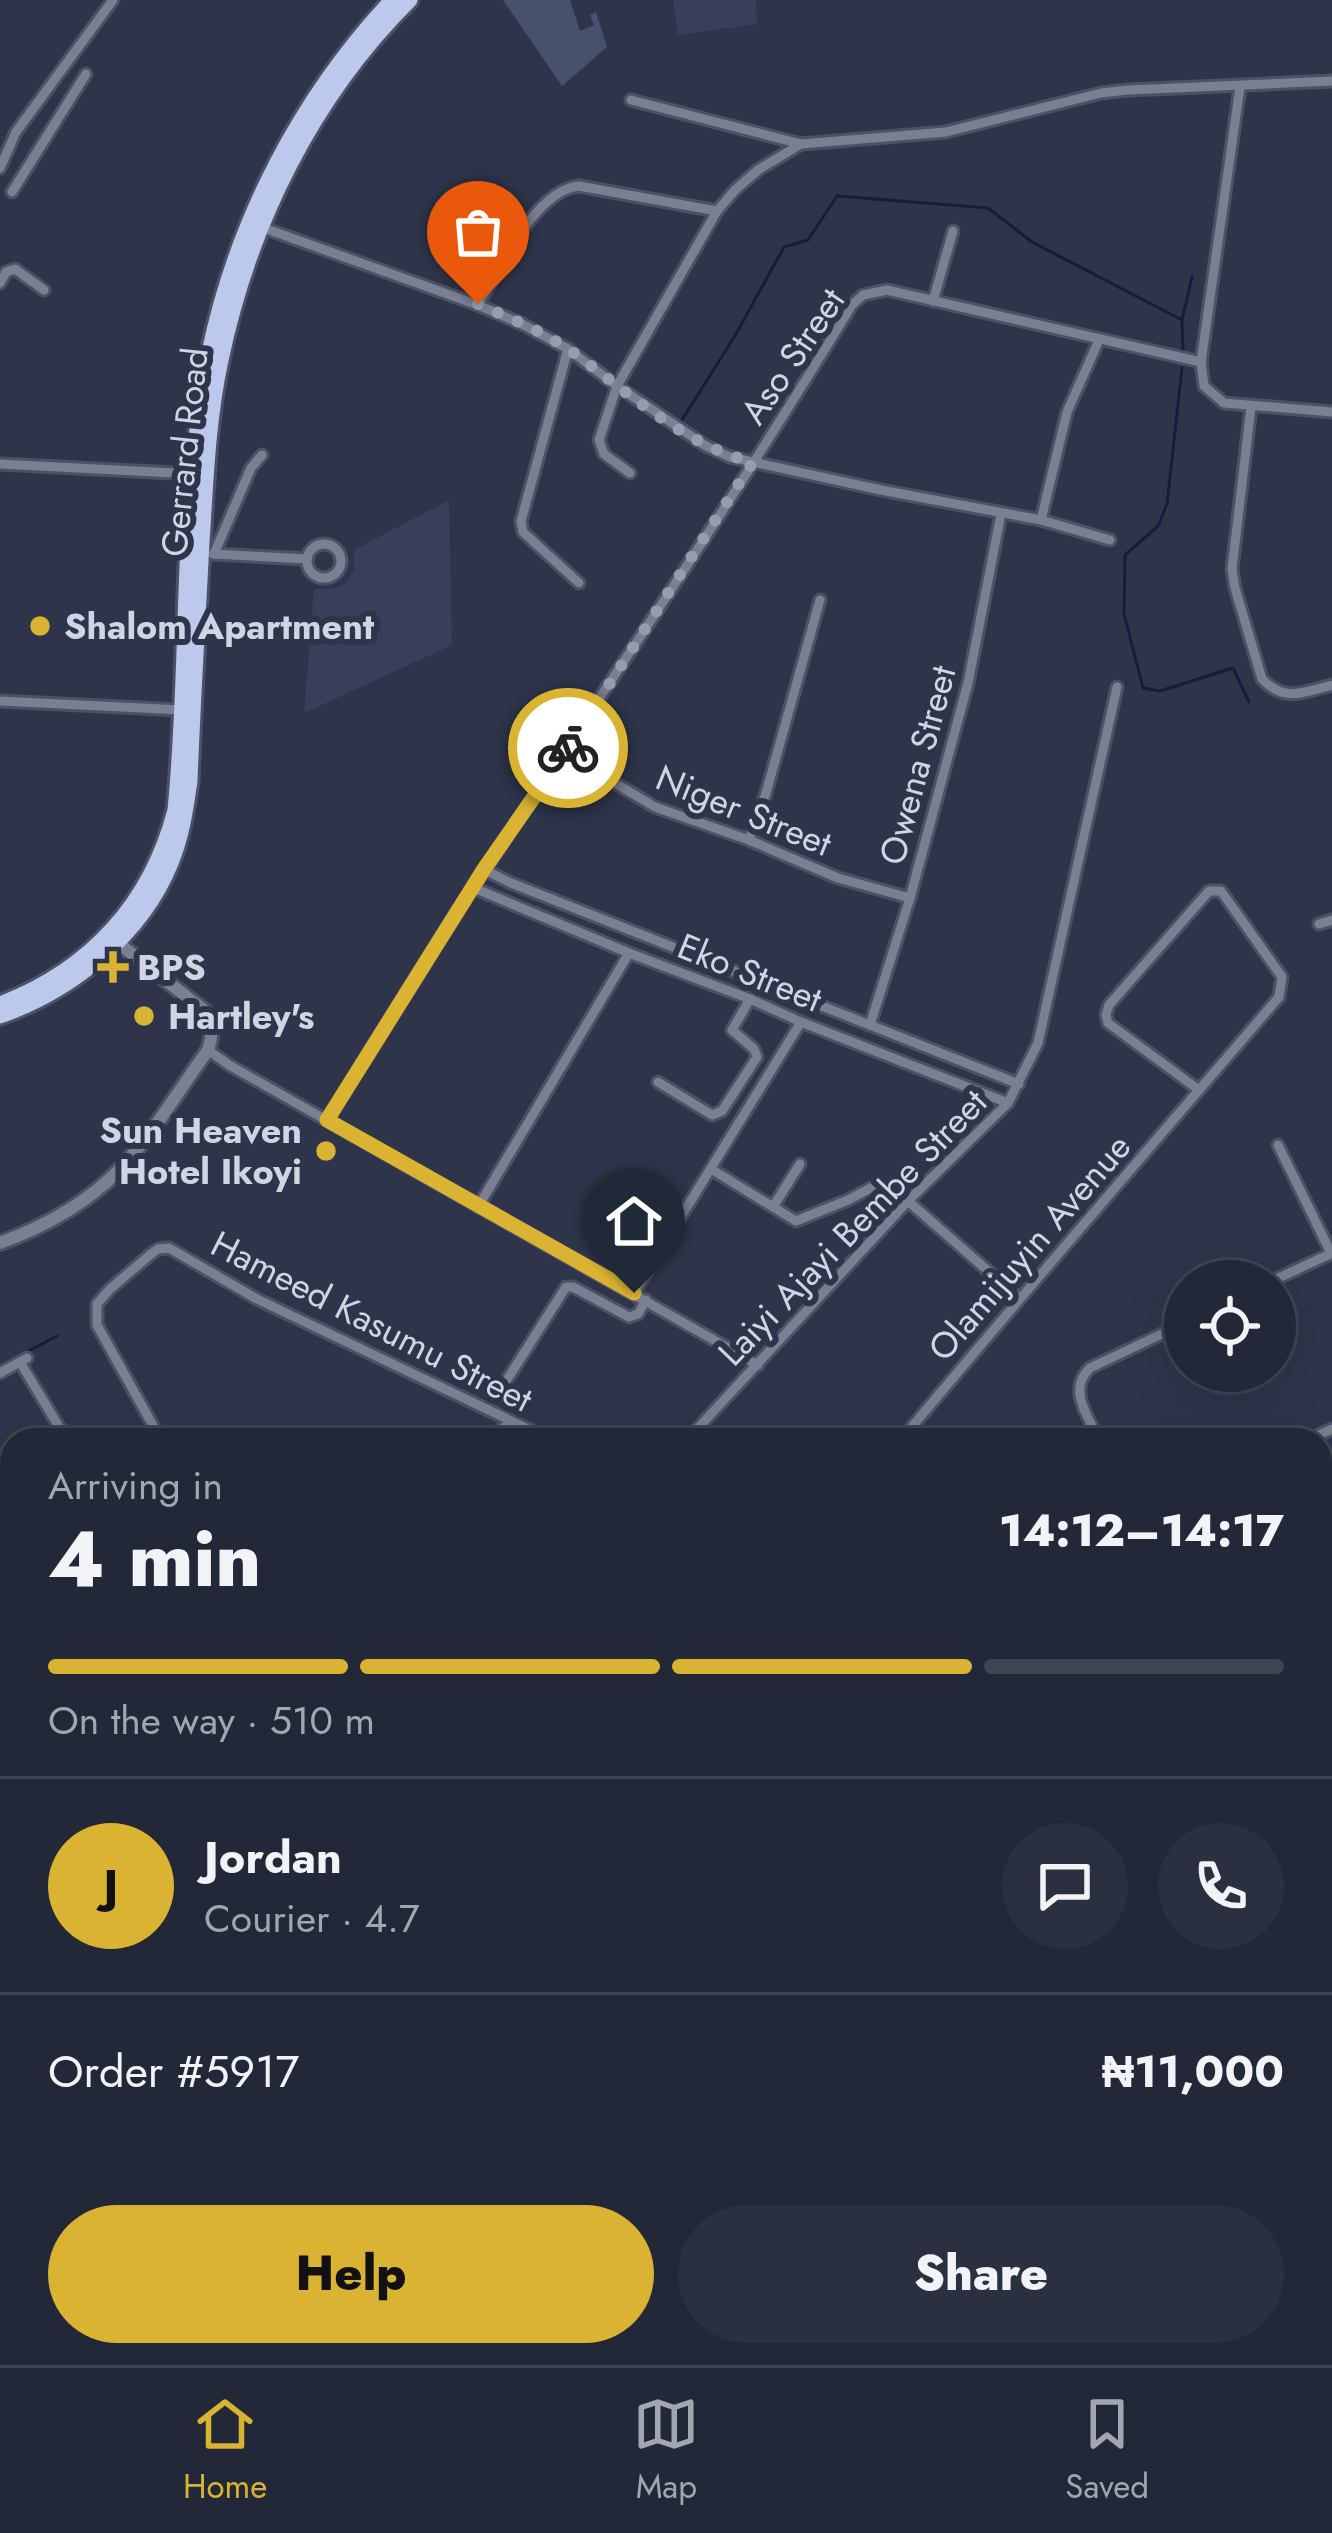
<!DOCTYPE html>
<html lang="en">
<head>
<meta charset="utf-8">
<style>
	body { margin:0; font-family:Jost,sans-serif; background:#2a3040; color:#f1f3f6; height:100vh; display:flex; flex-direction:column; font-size:45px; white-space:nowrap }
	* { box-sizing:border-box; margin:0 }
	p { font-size:39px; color:#a2a6ae }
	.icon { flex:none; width:66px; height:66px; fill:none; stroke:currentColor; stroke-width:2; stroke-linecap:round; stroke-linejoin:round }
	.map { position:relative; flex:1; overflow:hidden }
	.details { position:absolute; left:0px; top:1428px; width:1332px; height:939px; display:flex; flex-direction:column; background:#222838; border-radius:36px 36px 0 0; box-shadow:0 12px 48px #0002,0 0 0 3px #3f4453 }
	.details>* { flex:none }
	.controls { position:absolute; left:1164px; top:1260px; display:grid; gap:24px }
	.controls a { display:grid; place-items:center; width:132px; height:132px; border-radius:50%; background:#222838; box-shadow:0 12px 48px #0002,0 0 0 3px #3f4453; font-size:60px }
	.pin { position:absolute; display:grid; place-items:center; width:102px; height:102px; color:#fff; margin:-123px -51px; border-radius:50% 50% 50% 0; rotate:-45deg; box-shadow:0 0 12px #0007 }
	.pin .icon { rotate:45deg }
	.courier { position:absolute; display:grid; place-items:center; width:120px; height:120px; margin:-60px; border:9px solid #dab333; border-radius:50%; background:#fff; color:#222; box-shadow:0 3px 15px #0007 }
	.headline em { font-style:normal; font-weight:800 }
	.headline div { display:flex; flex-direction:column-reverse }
	.headline { display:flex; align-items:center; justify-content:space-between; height:204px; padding:0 48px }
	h1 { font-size:78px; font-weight:800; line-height:90px }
	.bar { display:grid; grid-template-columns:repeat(4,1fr); gap:18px 12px; align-content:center; height:144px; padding:0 48px }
	.bar i { height:15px; border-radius:9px; background:#3f4453 }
	.bar .active { background:#dab333 }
	.bar p { grid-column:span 4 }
	.line { display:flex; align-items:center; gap:30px; padding:0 48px; border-top:3px solid #3f4453 }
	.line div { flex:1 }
	.round { display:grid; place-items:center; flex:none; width:126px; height:126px; border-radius:63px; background:#2a3040 }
	.primary-button { display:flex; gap:24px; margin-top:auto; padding:24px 48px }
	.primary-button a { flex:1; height:138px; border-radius:72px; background:#dab333; color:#111; font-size:48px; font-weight:800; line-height:138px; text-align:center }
	.primary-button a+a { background:#2a3040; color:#f1f3f6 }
	.dock { display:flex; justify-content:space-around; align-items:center; height:168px; border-top:3px solid #3f4453; background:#222838; font-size:33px; color:#a2a6ae }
	.dock a { display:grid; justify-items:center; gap:6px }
	.dock .active { color:#dab333 }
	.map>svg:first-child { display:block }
	.built { fill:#373f5b }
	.green { fill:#47506d }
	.water { fill:#151c3c }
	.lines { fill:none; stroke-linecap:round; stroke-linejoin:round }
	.stream { stroke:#151c3c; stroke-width:3 }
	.minor-casing { stroke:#4b5266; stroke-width:15 }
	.tertiary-casing { stroke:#4b5266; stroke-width:18 }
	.primary-casing { stroke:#4b5266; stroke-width:21 }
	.minor { stroke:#7a7f91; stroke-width:9 }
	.tertiary { stroke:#7a7f91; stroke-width:12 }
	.primary { stroke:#bcc8ec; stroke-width:15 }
	.done { stroke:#979dae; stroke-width:12; stroke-dasharray:0 21.6 }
	.route { stroke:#dab333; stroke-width:15 }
	.poi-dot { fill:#dab333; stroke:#2e354b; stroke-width:4.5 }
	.labels { text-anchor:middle; stroke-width:12; stroke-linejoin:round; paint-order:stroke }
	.street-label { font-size:36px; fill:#d0d5e3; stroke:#2e354b }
	.poi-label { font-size:36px; font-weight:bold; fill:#d0d5e3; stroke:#2e354b; text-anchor:start }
</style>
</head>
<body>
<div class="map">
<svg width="1332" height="2365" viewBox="0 0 1332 2365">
	<rect width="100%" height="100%" fill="#2e354b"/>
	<g class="built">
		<path d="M673 0H756L757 24 678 35Z"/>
		<path d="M449 500 452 645 304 713 314 589H335L345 583 354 571V550Z"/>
	</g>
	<path class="green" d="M503 0H570L580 31 594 25 590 15 596 12 607 47 562 86Z"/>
	<path class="water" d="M0 2046 12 2067V2355H149L154 2365H0Z"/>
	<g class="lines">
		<g class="stream">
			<path d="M1183 350 1182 320 1192 277"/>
			<path d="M1182 368 1167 504 1158 526 1125 555 1124 614 1143 688 1160 691 1233 668 1249 702"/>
			<path d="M682 420 736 334 784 247 808 240 837 196 988 208 1032 242 1182 320"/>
			<path d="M0 1366 57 1336"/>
			<path d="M0 1499 2 1502"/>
			<path d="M0 1569V1574"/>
		</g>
		<defs>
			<g id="minor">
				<path d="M1240 87 1201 362 1204 386 1224 403 1332 412"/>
				<path d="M631 100 801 144 946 132 1101 93 1128 90 1332 81"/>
				<path d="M0 168 16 132 113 0"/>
				<path d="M12 192 86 74"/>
				<path d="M261 227 478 305 524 325 568 349 617 386 706 446 730 457 881 490 1041 520 1110 540"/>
				<path d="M0 283 6 272 15 269 44 290"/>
				<path d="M933 301 953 231"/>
				<path d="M478 305C499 270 535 190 579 186L717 211"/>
				<path d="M568 349 521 521 523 532 579 583"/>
				<path d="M1251 407 1232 569 1235 588 1262 679C1285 703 1304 692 1332 685"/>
				<path d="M0 464 193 474"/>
				<path d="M630 473 604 454 599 440 617 386 717 211 735 190 758 170 801 144"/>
				<path d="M1041 520 1067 412 1099 340"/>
				<circle cx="324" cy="561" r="17"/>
				<path d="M213 554 307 559"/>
				<path d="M214 554 251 468 262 455"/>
				<path d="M0 701 182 710"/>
				<path d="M565 753 655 807 749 840 838 878 910 898"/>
				<path d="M749 840 766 793 820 600"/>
				<path d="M485 870 511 883 1019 1084"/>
				<path d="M474 888 629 953 750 999 801 1022 1008 1103"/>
				<path d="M1319 924 1332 920"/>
				<path d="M870 1025 910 898 968 683 1001 514"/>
				<path d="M208 1050 229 1065 758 1365"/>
				<path d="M658 1082 712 1115 722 1111 757 1057 754 1049 732 1030 750 999"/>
				<path d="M327 1120C381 1035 432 948 488 865 612 680 736 495 852 305L863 295 887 290 1201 362"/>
				<path d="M1278 1145 1331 1253"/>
				<path d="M711 1169 796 1221 848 1200 880 1183"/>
				<path d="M908 1201 1019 1298"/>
				<path d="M478 1207 629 953"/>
				<path d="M773 1207 800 1164"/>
				<path d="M1272 1281 1332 1253"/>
				<path d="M634 1293 801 1022"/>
				<path d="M20 1362 67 1440"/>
				<path d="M0 1373 27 1358"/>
				<path d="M503 1386 566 1287H573L629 1317 638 1314 646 1300"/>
				<path d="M161 1440 97 1325V1304L110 1289 151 1254 158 1249 169 1248 257 1299 551 1440"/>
				<path d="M485 1440 512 1422"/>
				<path d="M687 1440 908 1201 1008 1103 1038 1043 1117 687"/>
				<path d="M901 1440C1025 1291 1153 1144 1279 997L1282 977 1221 891H1209L1109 1005 1106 1015 1108 1023 1199 1090"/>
				<path d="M1099 1440C1088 1416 1067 1390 1090 1368L1185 1323"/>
				<path d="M1308 1440 1332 1429"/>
				<path d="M0 1479 12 1500"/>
				<path d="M0 1856 12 1858"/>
				<path d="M0 1869 12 1862"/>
				<path d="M797 2355 803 2365"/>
				<path d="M1214 2355 1219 2365"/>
			</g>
			<g id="tertiary">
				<path d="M0 1243C43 1227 87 1203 119 1170 153 1134 179 1090 208 1050 213 1035 213 1025 205 1011L118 943"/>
				<path d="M0 1524 12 1545"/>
				<path d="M0 1550 12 1571"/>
				<path d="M1320 2148 1332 2142"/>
				<path d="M1320 2166 1332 2159"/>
				<path d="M438 2355 443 2365"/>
				<path d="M453 2355 459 2365"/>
				<path d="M908 2365 927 2355"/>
				<path d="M945 2365 964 2355"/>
			</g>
			<g id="primary">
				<path d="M0 1004C90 970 151 903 175 810 190 659 179 503 209 353 236 222 300 98 392 0"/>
				<path d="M0 1016C72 991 142 935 171 863 182 836 186 809 190 781 193 701 198 622 202 542 206 482 208 420 221 360 249 226 312 97 410 0"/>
			</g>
		</defs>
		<use href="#minor" class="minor-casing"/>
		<use href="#tertiary" class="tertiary-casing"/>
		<use href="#primary" class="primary-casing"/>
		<use href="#minor" class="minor"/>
		<use href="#tertiary" class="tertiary"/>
		<use href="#primary" class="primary"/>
	</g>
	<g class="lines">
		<path class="done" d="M478 304C510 318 542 331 571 351 626 390 686 447 753 462L568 748"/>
		<path class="route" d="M568 748 484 869 327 1120 634 1293"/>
	</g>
	<g class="poi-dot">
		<circle cx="40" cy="626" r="12"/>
		<path d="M107 949h12v12h12v12h-12v12h-12v-12h-12v-12h12z"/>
		<circle cx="144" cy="1016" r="12"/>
		<circle cx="326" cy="1151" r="12"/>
	</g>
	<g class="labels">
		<g class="street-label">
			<text transform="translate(792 356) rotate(-56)" y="13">Aso Street</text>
			<text transform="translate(184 452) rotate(-84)" y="13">Gerrard Road</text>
			<text transform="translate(917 765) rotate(-75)" y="13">Owena Street</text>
			<text transform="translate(744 810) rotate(22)" y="13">Niger Street</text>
			<text transform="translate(750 972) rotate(22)" y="13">Eko Street</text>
			<text transform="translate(852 1227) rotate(-46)" y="13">Laiyi Ajayi Bembe Street</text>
			<text transform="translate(1029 1247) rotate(-49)" y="13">Olamijuyin Avenue</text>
			<text transform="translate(372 1321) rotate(27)" y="13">Hameed Kasumu Street</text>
		</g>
		<g class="poi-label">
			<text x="64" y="639">Shalom Apartment</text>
			<text x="137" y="980">BPS</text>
			<text x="168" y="1029">Hartley's</text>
			<text x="302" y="1143" text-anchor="end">Sun Heaven<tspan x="302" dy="41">Hotel Ikoyi</tspan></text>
		</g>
	</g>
</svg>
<div class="controls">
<a><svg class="icon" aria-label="locate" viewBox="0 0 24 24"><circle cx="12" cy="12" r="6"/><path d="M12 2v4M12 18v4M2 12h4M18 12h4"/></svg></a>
</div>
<div class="pin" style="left:478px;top:304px;background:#ea580c"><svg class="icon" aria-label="bag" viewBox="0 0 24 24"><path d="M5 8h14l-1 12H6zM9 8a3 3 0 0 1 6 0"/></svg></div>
<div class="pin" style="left:634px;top:1293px;background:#1f2937"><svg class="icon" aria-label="home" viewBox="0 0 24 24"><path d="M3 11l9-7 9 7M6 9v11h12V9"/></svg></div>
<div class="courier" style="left:568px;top:748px"><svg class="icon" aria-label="bike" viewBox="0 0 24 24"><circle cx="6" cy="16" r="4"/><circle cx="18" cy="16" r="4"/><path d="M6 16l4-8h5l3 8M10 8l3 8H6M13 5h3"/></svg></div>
<section class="details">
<div class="headline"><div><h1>4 min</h1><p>Arriving in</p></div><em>14:12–14:17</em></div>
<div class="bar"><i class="active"></i><i class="active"></i><i class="active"></i><i></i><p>On the way · 510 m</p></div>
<div class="line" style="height:216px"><b class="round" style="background:#dab333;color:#111">J</b><div><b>Jordan</b><p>Courier · 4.7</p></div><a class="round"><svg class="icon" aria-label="chat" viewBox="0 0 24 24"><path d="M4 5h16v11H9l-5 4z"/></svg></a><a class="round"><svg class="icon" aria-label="phone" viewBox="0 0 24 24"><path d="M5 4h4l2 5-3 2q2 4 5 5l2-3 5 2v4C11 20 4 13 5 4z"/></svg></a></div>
<div class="line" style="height:156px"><div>Order #5917</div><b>₦11,000</b></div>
<div class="primary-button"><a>Help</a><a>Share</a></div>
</section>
</div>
<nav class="dock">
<a class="active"><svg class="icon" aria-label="home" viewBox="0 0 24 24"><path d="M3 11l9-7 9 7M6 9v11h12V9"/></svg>Home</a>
<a><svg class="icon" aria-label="map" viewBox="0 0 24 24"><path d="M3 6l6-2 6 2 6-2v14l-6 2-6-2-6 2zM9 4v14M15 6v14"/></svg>Map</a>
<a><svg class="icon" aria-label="saved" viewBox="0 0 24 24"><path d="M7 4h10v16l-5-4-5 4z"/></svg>Saved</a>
</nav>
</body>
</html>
